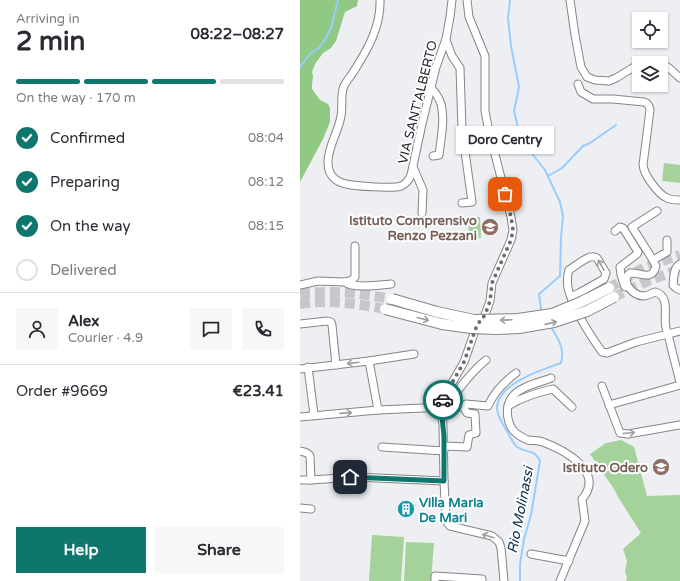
<!DOCTYPE html>
<html lang="en">
<head>
<meta charset="utf-8">
<style>
	body { margin:0; font-family:"Varela Round",sans-serif; background:#f7f7f7; color:#2b2b33; height:100vh; display:flex; flex-direction:column; font-size:15px; white-space:nowrap }
	* { box-sizing:border-box; margin:0 }
	p { font-size:13px; color:#7c7c81 }
	.icon { flex:none; width:22px; height:22px; fill:none; stroke:currentColor; stroke-width:2; stroke-linecap:round; stroke-linejoin:round }
	.map { position:relative; flex:1; overflow:hidden }
	.side { display:flex; flex-direction:column; background:#fff; width:300px }
	.side>* { flex:none }
	.fabs { position:absolute; left:332px; top:12px; display:grid; gap:8px }
	.fabs a { display:grid; place-items:center; width:36px; height:36px; border-radius:0px; background:#fff; box-shadow:0 1px 3px #0004; font-size:20px }
	.pin { position:absolute; display:grid; place-items:center; width:34px; height:34px; color:#fff; margin:-17px; border-radius:8px; box-shadow:0 2px 6px #0006 }
	.courier { position:absolute; display:grid; place-items:center; width:40px; height:40px; margin:-20px; border:3px solid #0f766e; border-radius:50%; background:#fff; color:#222; box-shadow:0 1px 5px #0007 }
	.bubble { position:absolute; height:28px; border-radius:0px; background:#fff; box-shadow:0 1px 3px #0004; font-size:13px; font-weight:800; line-height:28px; text-align:center }
	.summary em { font-style:normal; font-weight:800 }
	.summary div { display:flex; flex-direction:column-reverse }
	.summary { display:flex; align-items:center; justify-content:space-between; height:68px; padding:0 16px }
	h1 { font-size:26px; font-weight:800; line-height:30px }
	.bar { display:grid; grid-template-columns:repeat(4,1fr); gap:6px 4px; align-content:center; height:48px; padding:0 16px }
	.bar i { height:5px; border-radius:3px; background:#e1e1e2 }
	.bar .selected { background:#0f766e }
	.bar p { grid-column:span 4 }
	.line { display:flex; align-items:center; gap:10px; padding:0 16px; border-top:1px solid #e1e1e2 }
	.line div { flex:1 }
	.round { display:grid; place-items:center; flex:none; width:42px; height:42px; border-radius:0px; background:#f7f7f7 }
	ol { padding:0 16px; list-style:none }
	li { display:flex; align-items:center; gap:12px; height:44px }
	li p { margin-inline-start:auto }
	li .icon { padding:4px; border-radius:50%; background:#0f766e; color:#fff; stroke-width:4 }
	li:last-child { color:#7c7c81 }
	li i { width:22px; height:22px; border:2px solid #e1e1e2; border-radius:50% }
	.cta { display:flex; gap:8px; margin-top:auto; padding:8px 16px }
	.cta a { flex:1; height:46px; border-radius:0px; background:#0f766e; color:#fff; font-size:16px; font-weight:800; line-height:46px; text-align:center }
	.cta a+a { background:#f7f7f7; color:#2b2b33 }
	main { display:flex; flex:1; min-height:0 }
	.map>svg:first-child { display:block }
	.green { fill:#a5d29a }
	.forest { fill:#91c883 }
	.lines { fill:none; stroke-linecap:round; stroke-linejoin:round }
	.stream { stroke:#9acdff; stroke-width:2 }
	.highway-tunnel { stroke:#c5c7ca; stroke-width:10; stroke-dasharray:10 5; stroke-linecap:butt }
	.minor-casing { stroke:#838587; stroke-width:9 }
	.minor { stroke:#fff; stroke-width:7 }
	.highway-bridge-casing { stroke:#838587; stroke-width:12; stroke-linecap:butt }
	.highway-bridge { stroke:#fff; stroke-width:10 }
	.oneway { stroke:#9e9e9e }
	.done { stroke:#6c6d6f; stroke-width:4; stroke-dasharray:0 7.2 }
	.route { stroke:#0f766e; stroke-width:5 }
	.labels { text-anchor:middle; stroke-width:4; stroke-linejoin:round; paint-order:stroke }
	.street-label { font-size:13px; fill:#272728; stroke:#fbfdff }
	.education-label { font-size:13px; font-weight:bold; fill:#785e54; stroke:#fbfdff; text-anchor:end }
	.culture-label { font-size:13px; font-weight:bold; fill:#0d838f; stroke:#fbfdff; text-anchor:start }
	.water-label { font-size:14px; font-style:italic; fill:#112c45; stroke:#fbfdff }
</style>
</head>
<body>
<main>
<section class="side">
<div class="summary"><div><h1>2 min</h1><p>Arriving in</p></div><em>08:22–08:27</em></div>
<div class="bar"><i class="selected"></i><i class="selected"></i><i class="selected"></i><i></i><p>On the way · 170 m</p></div>
<ol>
<li><svg class="icon" aria-label="check" viewBox="0 0 24 24"><path d="M5 12l5 5 9-10"/></svg>Confirmed<p>08:04</p></li>
<li><svg class="icon" aria-label="check" viewBox="0 0 24 24"><path d="M5 12l5 5 9-10"/></svg>Preparing<p>08:12</p></li>
<li><svg class="icon" aria-label="check" viewBox="0 0 24 24"><path d="M5 12l5 5 9-10"/></svg>On the way<p>08:15</p></li>
<li><i></i>Delivered</li>
</ol>
<div class="line" style="height:72px"><a class="round"><svg class="icon" aria-label="person" viewBox="0 0 24 24"><circle cx="12" cy="8" r="4"/><path d="M4 21q1-7 8-7t8 7"/></svg></a><div><b>Alex</b><p>Courier · 4.9</p></div><a class="round"><svg class="icon" aria-label="chat" viewBox="0 0 24 24"><path d="M4 5h16v11H9l-5 4z"/></svg></a><a class="round"><svg class="icon" aria-label="phone" viewBox="0 0 24 24"><path d="M5 4h4l2 5-3 2q2 4 5 5l2-3 5 2v4C11 20 4 13 5 4z"/></svg></a></div>
<div class="line" style="height:52px"><div>Order #9669</div><b>€23.41</b></div>
<div class="cta"><a>Help</a><a>Share</a></div>
</section>
<div class="map">
<svg width="380" height="581" viewBox="0 0 380 581">
	<rect width="100%" height="100%" fill="#edeff2"/>
	<g class="green">
		<path d="M364 163 380 165V183L362 181Z"/>
		<path d="M168 217H180L181 238 169 239Z"/>
		<path d="M321 440 334 447 347 496 380 495V581H326L327 578 325 571 327 561 323 549 341 533 318 497 314 489 290 454 306 443Z"/>
		<path d="M72 535 104 537 101 581H69Z"/>
		<path d="M106 542 134 543 131 581H104Z"/>
	</g>
	<path class="forest" d="M0 0H58L57 6 45 12 36 41 31 48 23 53 15 64 12 72 13 76 12 84V89L20 100 28 104 30 108V122L23 139 0 182Z"/>
	<g class="lines">
		<g class="stream">
			<path d="M210 0 208 18 211 46 219 87 214 111 219 132 230 151 245 170 260 202 263 216 261 237 260 276 239 294 241 309 243 312"/>
			<path d="M0 67 11 53 19 48 24 41 31 28 38 0"/>
			<path d="M248 176 262 168 283 146 290 143 316 125"/>
			<path d="M220 581V564L224 539 231 515 240 461C235 449 226 453 217 447 214 445 207 431 204 426 201 421 196 413 197 406 200 383 241 370 261 363 265 348 258 339 251 327"/>
		</g>
		<g class="highway-tunnel">
			<path d="M309 288 345 267 380 255"/>
			<path d="M0 294C31 289 62 294 92 299"/>
			<path d="M314 297 350 280 380 269"/>
			<path d="M0 304C29 299 57 304 85 309"/>
		</g>
		<defs>
			<g id="minor">
				<path d="M80 0C81 26 68 49 54 71 51 76 47 80 44 86 40 94 43 107 41 116 39 130 27 149 28 163 28 169 30 175 35 179 38 182 42 183 46 184 55 186 93 189 101 186 106 184 109 180 111 175L122 124 136 67 146 39 150 17 152 0"/>
				<path d="M167 0 169 17 185 56V111L188 127 211 217 213 230 211 240 192 283 190 301 185 315 177 325 164 362 145 395 141 407 143 425 144 481 146 521 150 526 192 536 199 542 201 548 204 581"/>
				<path d="M270 0 275 35 281 67 287 77 295 80 309 81 316 78 339 64"/>
				<path d="M146 40 152 56 160 68 162 130 172 202 162 203"/>
				<path d="M341 63 348 62 360 63"/>
				<path d="M361 63 369 68 380 78"/>
				<path d="M278 84 281 92 293 99H313L344 102C349 104 349 106 350 110L343 165C344 175 358 194 367 198 371 200 376 200 380 200"/>
				<path d="M131 88C135 92 139 98 141 104 145 120 141 138 139 155L133 156"/>
				<path d="M113 167 123 190 122 213"/>
				<path d="M315 231 320 227 323 228 338 252 337 254 320 267 321 275 325 287"/>
				<path d="M353 260 332 227 357 211"/>
				<path d="M380 264C373 268 374 278 373 285L376 288 380 290"/>
				<path d="M45 282C53 289 80 285 91 284"/>
				<path d="M0 285 18 281 45 282 52 280 55 277V246"/>
				<path d="M271 297 279 293 304 279 306 273 297 258C294 257 294 256 290 257 284 259 275 266 269 270 267 276 267 282 268 288 273 309 290 335 302 352L307 353 336 342 368 334C368 332 366 330 366 328 363 316 371 296 355 292 351 294 347 296 343 296 332 295 320 281 330 273 340 272 352 282 356 266L353 260 367 252V240"/>
				<path d="M0 324 27 321 31 322 32 325 36 365"/>
				<path d="M380 331 368 334 372 351 380 382"/>
				<path d="M69 361 78 410"/>
				<path d="M8 367 14 415"/>
				<path d="M0 369 69 361 114 354"/>
				<path d="M302 386 320 433 328 434 380 425"/>
				<path d="M309 405 380 385"/>
				<path d="M208 406C209 403 210 399 212 397 221 386 238 383 251 378"/>
				<path d="M0 417 78 410 146 407C157 391 171 372 186 360"/>
				<path d="M144 446 167 447 169 435 176 433 175 414 167 413 164 408 166 404 188 406C194 392 204 382 216 373"/>
				<path d="M82 447 144 451"/>
				<path d="M0 451C4 452 8 452 10 456L11 480"/>
				<path d="M0 480H11L55 477 144 481"/>
				<path d="M0 508 11 509"/>
				<path d="M231 554 269 561"/>
				<path d="M135 581V576L182 579V581"/>
				<path d="M260 581 285 521 282 499C306 472 264 450 243 442 238 440 233 441 228 440 225 439 220 436 217 434 209 428 206 416 208 406 222 397 237 393 253 389L272 407"/>
			</g>
		</defs>
		<use href="#minor" class="minor-casing"/>
		<use href="#minor" class="minor"/>
		<defs>
			<g id="highway-bridge">
				<path d="M92 299 137 312 174 320 218 319 252 314 281 302 309 288"/>
				<path d="M85 309 142 324 171 328 196 329 219 328 254 322 287 311 314 297"/>
			</g>
		</defs>
		<use href="#highway-bridge" class="highway-bridge-casing"/>
		<use href="#highway-bridge" class="highway-bridge"/>
	</g>
	<defs><path id="oneway-shaft" d="M-6 0H5M1.5-3L5.5 0L1.5 3" fill="none" stroke-width="1.6" stroke-linecap="round" stroke-linejoin="round"/></defs>
	<g class="oneway">
		<use href="#oneway-shaft" transform="translate(301 265) rotate(-119)"/>
		<use href="#oneway-shaft" transform="translate(123 319) rotate(15)"/>
		<use href="#oneway-shaft" transform="translate(206 320) rotate(178)"/>
		<use href="#oneway-shaft" transform="translate(251 323) rotate(-13)"/>
		<use href="#oneway-shaft" transform="translate(53 363) rotate(173)"/>
		<use href="#oneway-shaft" transform="translate(46 413) rotate(-4)"/>
		<use href="#oneway-shaft" transform="translate(329 433) rotate(-5)"/>
		<use href="#oneway-shaft" transform="translate(188 536) rotate(-163)"/>
	</g>
	<g class="lines">
		<path class="done" d="M143 400 145 395 164 362 177 325 185 315 190 301 192 283 211 240 213 230 211 217 205 194"/>
		<path class="route" d="M50 477 144 481V436L141 407 143 400"/>
	</g>
	<defs>
		<symbol id="school-disc" viewBox="-11 -11 22 22"><circle r="9.5" fill="#8d6e63" stroke="#fbfdff"/><path d="M0-5L7-2L0 1L-7-2ZM-4 1L0 2.5L4 1V4Q0 6-4 4Z" fill="#fff"/></symbol>
		<symbol id="building-disc" viewBox="-11 -11 22 22"><circle r="9.5" fill="#0f9aa8" stroke="#fbfdff"/><path d="M-4-6H4V6H1V3H-1V6H-4ZM-2.5-4.3h1.7v1.8h-1.7ZM.8-4.3h1.7v1.8H.8ZM-2.5-1h1.7V.8h-1.7ZM.8-1h1.7V.8H.8Z" fill="#fff"/></symbol>
	</defs>
	<g fill-rule="evenodd">
		<use href="#school-disc" x="180" y="217" width="20" height="20"/>
		<use href="#school-disc" x="351" y="457" width="20" height="20"/>
		<use href="#building-disc" x="96" y="499" width="20" height="20"/>
	</g>
	<g class="labels">
		<g class="street-label">
			<text transform="translate(117 102) rotate(-76)" y="5">VIA SANT'ALBERTO</text>
		</g>
		<g class="education-label">
			<text x="177" y="225">Istituto Comprensivo<tspan x="177" dy="15">Renzo Pezzani</tspan></text>
			<text x="348" y="472">Istituto Odero</text>
		</g>
		<g class="culture-label">
			<text x="119" y="507">Villa Maria<tspan x="119" dy="15">De Mari</tspan></text>
		</g>
		<g class="water-label">
			<text transform="translate(220 510) rotate(-79)" y="5">Rio Molinassi</text>
		</g>
	</g>
</svg>
<div class="fabs">
<a><svg class="icon" aria-label="locate" viewBox="0 0 24 24"><circle cx="12" cy="12" r="6"/><path d="M12 2v4M12 18v4M2 12h4M18 12h4"/></svg></a>
<a><svg class="icon" aria-label="layers" viewBox="0 0 24 24"><path d="M12 4l9 5-9 5-9-5zM3 14l9 5 9-5"/></svg></a>
</div>
<div class="pin" style="left:205px;top:194px;background:#ea580c"><svg class="icon" aria-label="bag" viewBox="0 0 24 24"><path d="M5 8h14l-1 12H6zM9 8a3 3 0 0 1 6 0"/></svg></div>
<div class="pin" style="left:50px;top:477px;background:#1f2937"><svg class="icon" aria-label="home" viewBox="0 0 24 24"><path d="M3 11l9-7 9 7M6 9v11h12V9"/></svg></div>
<div class="courier" style="left:143px;top:400px"><svg class="icon" aria-label="car" viewBox="0 0 24 24"><path d="M5 17H2v-5l4-1 3-4h7l3 4 3 1v5h-3M9 17h6M6 11h13"/><circle cx="7" cy="17" r="2"/><circle cx="17" cy="17" r="2"/></svg></div>
<div class="bubble" style="left:156px;top:126px;width:98px">Doro Centry</div>
</div>
</main>
</body>
</html>
